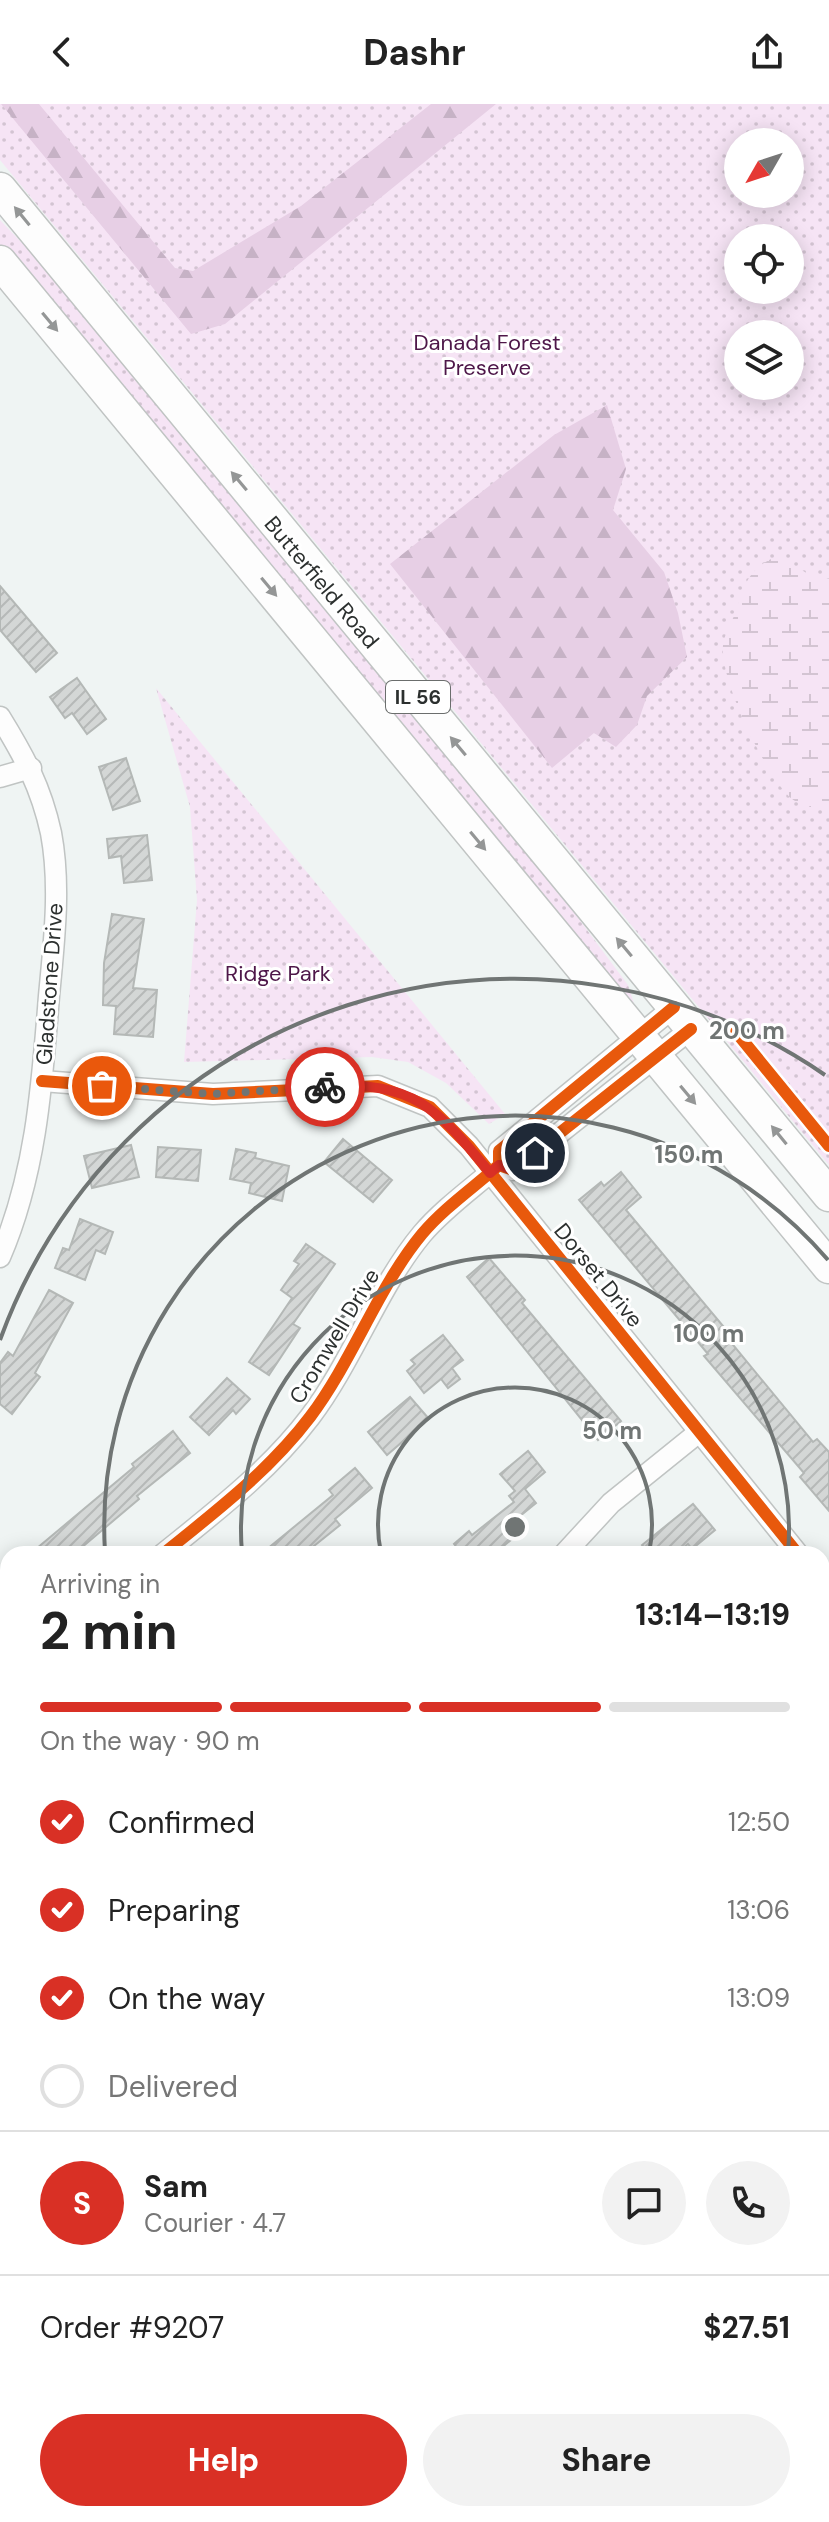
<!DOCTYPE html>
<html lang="en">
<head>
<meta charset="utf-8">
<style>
	body { margin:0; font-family:"DM Sans",sans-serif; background:#f2f2f2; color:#222; height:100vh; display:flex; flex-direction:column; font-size:30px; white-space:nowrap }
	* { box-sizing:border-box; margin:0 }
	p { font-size:26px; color:#767676 }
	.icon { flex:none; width:44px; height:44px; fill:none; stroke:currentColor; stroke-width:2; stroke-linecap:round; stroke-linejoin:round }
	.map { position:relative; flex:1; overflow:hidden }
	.sheet { position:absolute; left:0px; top:1442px; width:830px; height:976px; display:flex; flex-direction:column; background:#fff; border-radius:24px 24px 0 0; box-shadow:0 4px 20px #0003 }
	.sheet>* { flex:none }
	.needle { width:52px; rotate:231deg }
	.buttons { position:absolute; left:724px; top:24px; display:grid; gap:16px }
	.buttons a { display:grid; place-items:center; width:80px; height:80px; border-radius:50%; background:#fff; box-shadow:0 4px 20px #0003; font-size:40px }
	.pin { position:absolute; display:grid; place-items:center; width:68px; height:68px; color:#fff; margin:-34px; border:4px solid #fff; border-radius:50%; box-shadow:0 2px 8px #0007 }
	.courier { position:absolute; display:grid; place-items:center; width:80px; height:80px; margin:-40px; border:6px solid #d93025; border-radius:50%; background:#fff; color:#222; box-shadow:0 2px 10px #0007 }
	.headline em { font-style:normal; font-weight:700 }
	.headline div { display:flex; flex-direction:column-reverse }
	.headline { display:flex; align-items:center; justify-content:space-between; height:136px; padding:0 40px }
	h1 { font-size:52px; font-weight:700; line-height:60px }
	.bar { display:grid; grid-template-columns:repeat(4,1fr); gap:12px 8px; align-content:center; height:96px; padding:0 40px }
	.bar i { height:10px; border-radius:6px; background:#e0e0e0 }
	.bar .current { background:#d93025 }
	.bar p { grid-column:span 4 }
	.line { display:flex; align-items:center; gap:20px; padding:0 40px; border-top:2px solid #e0e0e0 }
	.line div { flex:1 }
	.round { display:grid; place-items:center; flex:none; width:84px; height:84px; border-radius:42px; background:#f2f2f2 }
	ol { padding:0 40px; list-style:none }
	li { display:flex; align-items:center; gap:24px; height:88px }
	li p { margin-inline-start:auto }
	li .icon { padding:8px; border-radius:50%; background:#d93025; color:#fff; stroke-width:4 }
	li:last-child { color:#767676 }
	li i { width:44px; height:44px; border:4px solid #e0e0e0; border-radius:50% }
	.primary-button { display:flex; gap:16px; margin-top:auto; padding:16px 40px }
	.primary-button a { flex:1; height:92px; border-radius:48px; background:#d93025; color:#fff; font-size:32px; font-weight:700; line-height:92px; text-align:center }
	.primary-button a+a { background:#f2f2f2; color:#222 }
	header { display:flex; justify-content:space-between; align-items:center; height:104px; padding:0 40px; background:#fff; font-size:36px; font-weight:700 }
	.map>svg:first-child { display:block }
	.grass { fill:url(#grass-dots); fill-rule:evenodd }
	.forest { fill:url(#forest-firs) }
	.wetland { fill:url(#wetland-marsh) }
	.building { fill:url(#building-hatch); stroke:#b4b8b6; stroke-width:2 }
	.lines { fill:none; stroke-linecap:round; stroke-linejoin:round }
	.minor-casing { stroke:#c0c4c3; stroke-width:23 }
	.primary-casing { stroke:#c0c4c3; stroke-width:35 }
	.minor { stroke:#fdfdfd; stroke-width:20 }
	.primary { stroke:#fdfdfd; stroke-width:32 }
	.cycleway-casing { stroke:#fff; stroke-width:17 }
	.cycleway { stroke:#e8590c; stroke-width:12 }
	.oneway { fill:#949696 }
	.done { stroke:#707574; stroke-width:8; stroke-dasharray:0 14.4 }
	.route { stroke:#d93025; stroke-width:10 }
	.ring { fill:none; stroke:#707574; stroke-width:4 }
	.labels { text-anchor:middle; stroke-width:6; stroke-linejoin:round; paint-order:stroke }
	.shield { fill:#fff; stroke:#6b6e6d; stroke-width:2 }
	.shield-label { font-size:20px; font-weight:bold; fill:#2c302f }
	.park-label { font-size:22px; fill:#4e1749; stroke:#fff }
	.street-label { font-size:22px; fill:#2c302f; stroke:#fff }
	.centre { fill:#707574; stroke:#fff; stroke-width:4 }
	.ring-label { font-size:24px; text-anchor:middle; font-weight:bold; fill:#707574; stroke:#fff; stroke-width:6; stroke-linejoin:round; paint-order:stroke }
</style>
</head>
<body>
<header><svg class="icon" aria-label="back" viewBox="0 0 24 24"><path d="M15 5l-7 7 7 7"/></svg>Dashr<svg class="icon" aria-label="share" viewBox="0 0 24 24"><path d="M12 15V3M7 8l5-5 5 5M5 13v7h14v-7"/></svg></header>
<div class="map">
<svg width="829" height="2418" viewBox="0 0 829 2418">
	<defs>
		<pattern id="grass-dots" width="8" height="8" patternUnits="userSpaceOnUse" patternTransform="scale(2)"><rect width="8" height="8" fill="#f6e4f5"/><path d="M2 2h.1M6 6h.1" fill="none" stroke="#d3c4d2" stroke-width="1.8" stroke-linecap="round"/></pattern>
		<pattern id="forest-firs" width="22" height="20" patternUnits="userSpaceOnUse" patternTransform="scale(2)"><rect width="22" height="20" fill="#e7cfe5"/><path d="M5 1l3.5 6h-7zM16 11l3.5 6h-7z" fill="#c6b2c5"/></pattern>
		<pattern id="wetland-marsh" width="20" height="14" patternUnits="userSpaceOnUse" patternTransform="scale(2)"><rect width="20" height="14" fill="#f6e4f5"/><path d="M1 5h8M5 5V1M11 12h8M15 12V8" fill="none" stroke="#d3c4d2"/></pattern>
		<pattern id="building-hatch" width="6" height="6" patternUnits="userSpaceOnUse" patternTransform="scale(2)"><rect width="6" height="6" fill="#d4d7d6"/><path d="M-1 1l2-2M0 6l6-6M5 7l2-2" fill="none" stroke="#b6b9b8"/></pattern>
	</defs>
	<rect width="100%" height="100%" fill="#eff4f3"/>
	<g class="grass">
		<path d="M0 0H829V1061L0 56ZM738 38H790V90H738ZM738 134H790V186H738ZM738 230H790V282H738Z"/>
		<path d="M0 116 60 179 520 736 628 881 637 909 0 141Z"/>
		<path d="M156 584 505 1010 489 1020 446 979 408 958 372 953 184 958 197 796 190 703Z"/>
	</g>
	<g class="forest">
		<path d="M1 0H39L175 164 193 167 301 102 431 0H496L225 220 191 230Z"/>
		<path d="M607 301 626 365 613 406 664 468 678 509 687 553 647 592 637 621 616 643 594 629 552 664 390 460 554 331Z"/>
	</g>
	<path class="wetland" d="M779 452 808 470 829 475V705C813 705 795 701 785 688 762 661 720 577 723 541 724 532 730 521 734 512 744 483 747 463 779 452Z"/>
	<g class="building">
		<path d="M0 482 57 549 36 568 0 526Z"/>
		<path d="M77 574 106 615 87 630 72 609 65 614 50 593Z"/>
		<path d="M126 654 140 697 113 706 99 663Z"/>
		<path d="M147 731 152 776 124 779 121 752 109 754 107 735Z"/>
		<path d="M112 810 144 815 133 884 157 886 153 933 114 930 116 902 103 901 104 859Z"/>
		<path d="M343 1035 392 1076 373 1098 324 1058Z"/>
		<path d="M131 1041 139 1073 92 1084 84 1052Z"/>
		<path d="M158 1043 201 1046 198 1077 156 1073Z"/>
		<path d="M236 1045 256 1049 255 1054 289 1062 282 1097 249 1089 251 1079 230 1075Z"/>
		<path d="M621 1068 641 1093 626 1106 723 1222 720 1225 813 1338 817 1335 829 1348V1407L800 1373 804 1369 704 1252 708 1250 579 1096 601 1078 604 1082Z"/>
		<path d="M80 1115 113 1128 105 1150 96 1146 85 1176 55 1164 63 1144 69 1146Z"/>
		<path d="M306 1140 335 1160 293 1220 300 1224 269 1271 249 1258 292 1194 281 1186 299 1160 294 1157Z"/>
		<path d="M489 1154 525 1196 522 1199 621 1317 598 1336 467 1173Z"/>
		<path d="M49 1186 73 1199 35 1269 40 1273 12 1310 0 1300V1259L8 1248 13 1252Z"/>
		<path d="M443 1231 463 1256 452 1264 460 1275 448 1284 441 1275 424 1289 407 1267 415 1260 411 1256Z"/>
		<path d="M227 1274 250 1295 236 1310 233 1306 209 1331 190 1313Z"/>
		<path d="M410 1293 429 1315 387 1351 368 1328Z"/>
		<path d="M173 1327 190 1349 137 1392 139 1395 74 1450H30L134 1363 132 1360Z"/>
		<path d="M528 1347 545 1368 525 1385 536 1399 509 1421 517 1431 494 1450H462L454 1440 469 1427 472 1431 514 1398 509 1392 515 1387 500 1370Z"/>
		<path d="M355 1364 372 1384 335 1415 340 1421 304 1450H261L333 1391 329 1386Z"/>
		<path d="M693 1400 715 1426 692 1445 688 1440 676 1450H650L642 1441Z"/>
	</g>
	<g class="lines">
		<defs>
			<g id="minor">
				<path d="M0 613C24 652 41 683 51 729 61 782 54 838 49 892 42 981 36 1070 0 1153"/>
				<path d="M0 673 31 664"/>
				<path d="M42 977 213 990 378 982 430 1003 469 1042 798 1450"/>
				<path d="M499 1061 513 1066 691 925"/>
				<path d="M163 1450C215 1408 269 1367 310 1313 353 1256 378 1183 422 1130 444 1104 473 1084 499 1061V1047L674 903"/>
				<path d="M564 1450 611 1399 699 1328"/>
				<path d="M822 1479 829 1487"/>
				<path d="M0 1582 8 1576"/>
				<path d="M0 1621 8 1631"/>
				<path d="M822 1698 829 1695"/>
				<path d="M822 2006 829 2003"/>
				<path d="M822 2356 829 2351"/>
				<path d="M532 2410 538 2418"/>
				<path d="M157 2418 159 2410"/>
				<path d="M746 2418 756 2410"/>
			</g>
			<g id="primary">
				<path d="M0 85 829 1091"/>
				<path d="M0 158 829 1163"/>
			</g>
		</defs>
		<use href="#minor" class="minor-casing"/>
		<use href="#primary" class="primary-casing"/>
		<use href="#minor" class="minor"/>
		<use href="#primary" class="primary"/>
		<defs>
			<g id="cycleway">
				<path d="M736 928 829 1042"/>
				<path d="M42 977 213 990 378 982 430 1003 469 1042 798 1450"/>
				<path d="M499 1061 513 1066 691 925"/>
				<path d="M163 1450C215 1408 269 1367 310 1313 353 1256 378 1183 422 1130 444 1104 473 1084 499 1061V1047L674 903"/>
			</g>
		</defs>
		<use href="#cycleway" class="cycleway-casing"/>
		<use href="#cycleway" class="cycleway"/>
	</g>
	<defs><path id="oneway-solid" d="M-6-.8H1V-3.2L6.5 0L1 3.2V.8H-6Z" transform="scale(2)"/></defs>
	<g class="oneway">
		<use href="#oneway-solid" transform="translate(22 112) rotate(-129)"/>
		<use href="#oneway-solid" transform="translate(50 218) rotate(50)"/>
		<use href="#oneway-solid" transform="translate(239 377) rotate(-130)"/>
		<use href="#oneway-solid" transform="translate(269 483) rotate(50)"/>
		<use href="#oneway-solid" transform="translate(458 642) rotate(-130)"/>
		<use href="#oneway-solid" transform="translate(478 737) rotate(50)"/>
		<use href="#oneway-solid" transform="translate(624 843) rotate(-130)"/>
		<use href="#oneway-solid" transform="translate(688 991) rotate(50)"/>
		<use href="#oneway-solid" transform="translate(779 1031) rotate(-129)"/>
	</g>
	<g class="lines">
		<path class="done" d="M102 982 213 990 325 983"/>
		<path class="route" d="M325 983C413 976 437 1004 490 1069L499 1061 513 1066 535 1049"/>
	</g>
	<g class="ring">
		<path d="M381 1449A137 137 0 1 1 649 1449"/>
		<path d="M242 1449A274 274 0 1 1 788 1449"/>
		<path d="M105 1448A411 411 0 0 1 828 1156"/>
		<path d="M0 1236A548 548 0 0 1 825 971"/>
	</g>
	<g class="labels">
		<rect class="shield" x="386" y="577" width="64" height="32" rx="6"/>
		<g class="shield-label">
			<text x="418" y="600">IL 56</text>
		</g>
		<g class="park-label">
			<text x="487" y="246">Danada Forest<tspan x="487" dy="25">Preserve</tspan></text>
			<text x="278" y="877">Ridge Park</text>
		</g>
		<g class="street-label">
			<text transform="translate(322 478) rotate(50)" y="8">Butterfield Road</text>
			<text transform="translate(49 880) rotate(-86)" y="8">Gladstone Drive</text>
			<text transform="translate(599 1171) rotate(51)" y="8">Dorset Drive</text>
			<text transform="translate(334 1232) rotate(-59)" y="8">Cromwell Drive</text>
		</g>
	</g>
	<circle cx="515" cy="1423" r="12" class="centre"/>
	<g class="ring-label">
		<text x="747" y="935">200 m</text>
		<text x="689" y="1059">150 m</text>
		<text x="709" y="1238">100 m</text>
		<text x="612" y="1335">50 m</text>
	</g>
</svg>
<div class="buttons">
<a><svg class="needle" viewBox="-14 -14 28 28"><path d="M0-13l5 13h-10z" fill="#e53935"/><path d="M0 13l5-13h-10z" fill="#767676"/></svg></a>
<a><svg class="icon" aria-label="locate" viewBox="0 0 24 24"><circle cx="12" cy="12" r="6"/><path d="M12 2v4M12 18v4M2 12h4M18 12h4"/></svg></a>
<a><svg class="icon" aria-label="layers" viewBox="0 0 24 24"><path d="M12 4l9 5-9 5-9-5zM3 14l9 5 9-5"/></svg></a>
</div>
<div class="pin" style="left:102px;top:982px;background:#ea580c"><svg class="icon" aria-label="bag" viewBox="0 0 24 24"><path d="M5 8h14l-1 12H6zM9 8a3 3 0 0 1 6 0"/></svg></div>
<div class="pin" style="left:535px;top:1049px;background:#1f2937"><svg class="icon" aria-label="home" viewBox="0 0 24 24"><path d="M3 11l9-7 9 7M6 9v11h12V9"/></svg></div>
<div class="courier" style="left:325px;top:983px"><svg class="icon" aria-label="bike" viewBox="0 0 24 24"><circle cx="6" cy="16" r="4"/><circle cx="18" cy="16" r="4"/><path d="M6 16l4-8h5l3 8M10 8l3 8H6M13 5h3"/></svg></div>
<section class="sheet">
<div class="headline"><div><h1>2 min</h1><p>Arriving in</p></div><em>13:14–13:19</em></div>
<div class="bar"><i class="current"></i><i class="current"></i><i class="current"></i><i></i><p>On the way · 90 m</p></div>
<ol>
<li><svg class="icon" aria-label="check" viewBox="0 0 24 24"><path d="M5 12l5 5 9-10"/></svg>Confirmed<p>12:50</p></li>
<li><svg class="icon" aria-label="check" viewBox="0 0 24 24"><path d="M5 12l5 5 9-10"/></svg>Preparing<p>13:06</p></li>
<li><svg class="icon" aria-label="check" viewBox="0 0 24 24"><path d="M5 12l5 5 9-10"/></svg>On the way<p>13:09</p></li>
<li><i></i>Delivered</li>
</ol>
<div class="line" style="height:144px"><b class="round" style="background:#d93025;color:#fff">S</b><div><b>Sam</b><p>Courier · 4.7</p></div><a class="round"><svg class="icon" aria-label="chat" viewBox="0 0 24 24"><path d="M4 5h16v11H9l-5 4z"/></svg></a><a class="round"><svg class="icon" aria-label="phone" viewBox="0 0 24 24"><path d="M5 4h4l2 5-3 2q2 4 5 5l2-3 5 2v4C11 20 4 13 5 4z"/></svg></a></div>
<div class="line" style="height:104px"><div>Order #9207</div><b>$27.51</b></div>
<div class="primary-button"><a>Help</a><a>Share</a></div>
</section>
</div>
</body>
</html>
